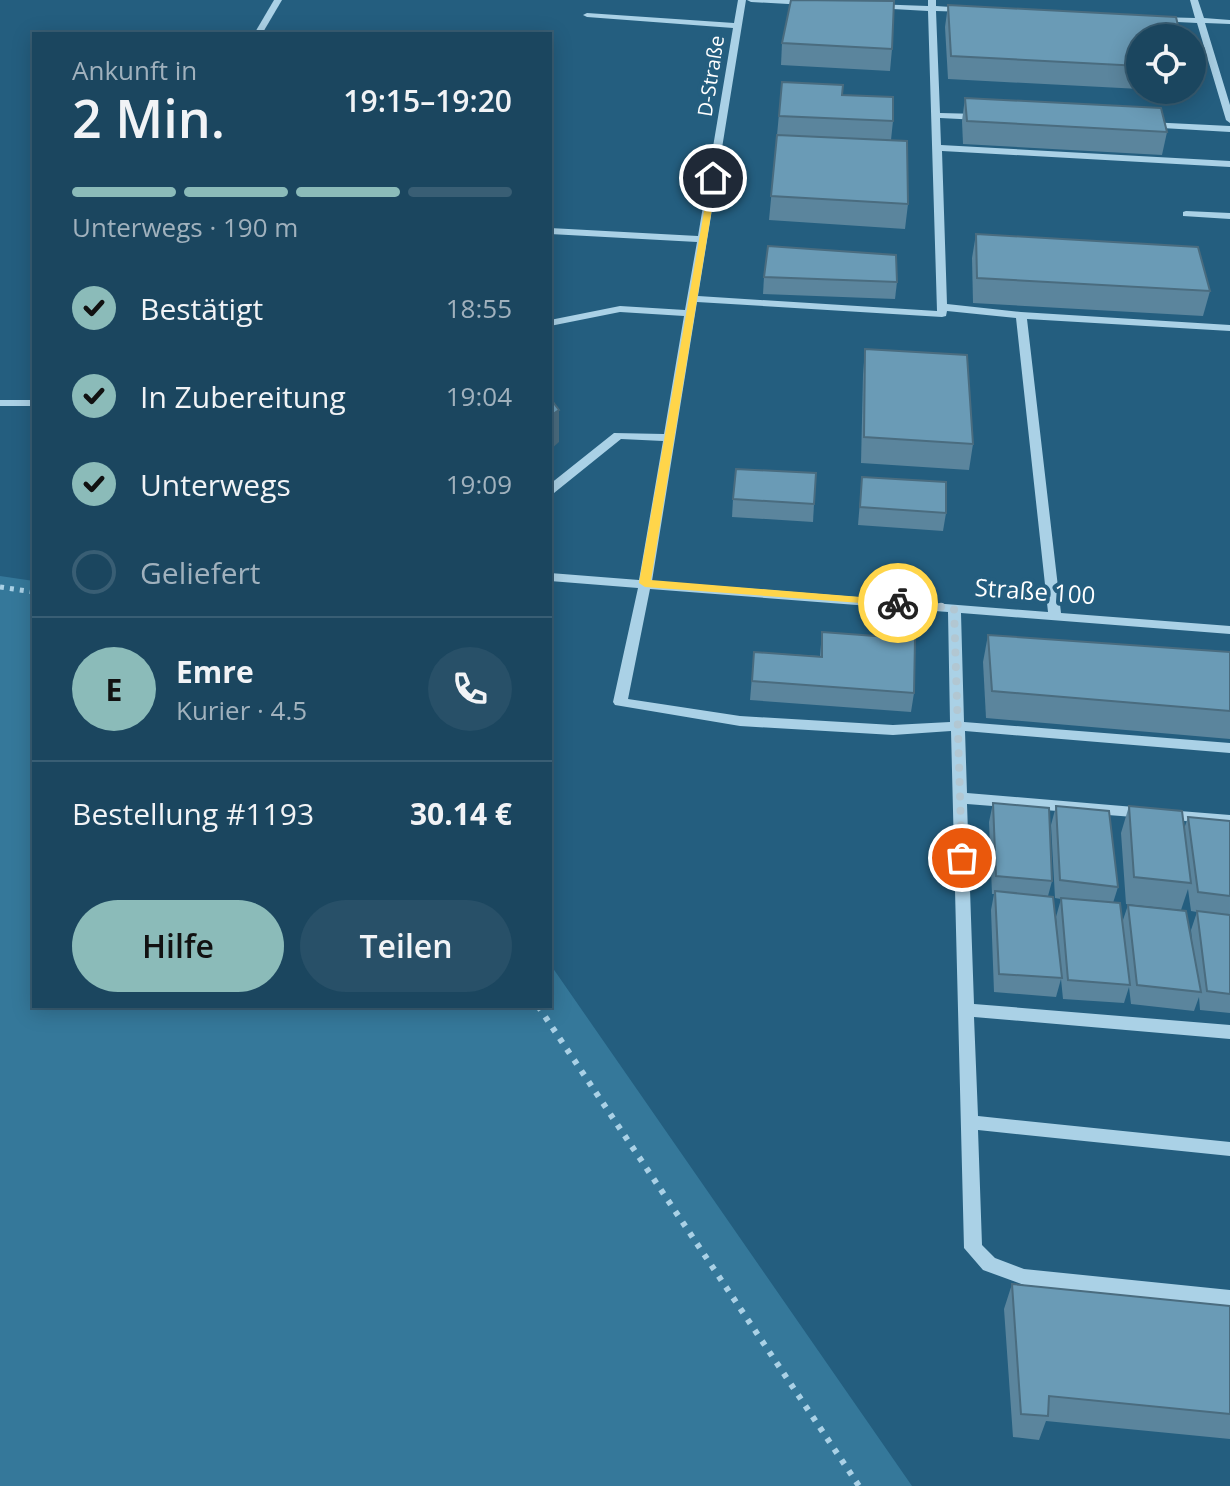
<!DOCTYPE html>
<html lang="de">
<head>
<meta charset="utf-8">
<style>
	body { margin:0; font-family:"Open Sans",sans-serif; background:#285068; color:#f1f3f6; height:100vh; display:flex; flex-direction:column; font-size:30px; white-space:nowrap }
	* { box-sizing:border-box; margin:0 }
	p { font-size:26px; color:#a0b1bd }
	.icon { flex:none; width:44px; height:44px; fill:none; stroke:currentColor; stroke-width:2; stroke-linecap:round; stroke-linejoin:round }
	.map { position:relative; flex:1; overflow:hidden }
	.side { position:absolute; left:32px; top:32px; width:520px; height:976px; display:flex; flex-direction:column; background:#1b465f; border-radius:0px; box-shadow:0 4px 20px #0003,0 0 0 2px #395e74 }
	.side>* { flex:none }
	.controls { position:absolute; left:1126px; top:24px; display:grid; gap:16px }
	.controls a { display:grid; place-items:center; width:80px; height:80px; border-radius:50%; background:#1b465f; box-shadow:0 4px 20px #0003,0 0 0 2px #395e74; font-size:40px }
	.pin { position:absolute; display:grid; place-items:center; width:68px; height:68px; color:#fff; margin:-34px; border:4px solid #fff; border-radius:50%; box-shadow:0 2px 8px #0007 }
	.courier { position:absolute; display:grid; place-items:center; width:80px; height:80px; margin:-40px; border:6px solid #ffd54a; border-radius:50%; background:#fff; color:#222; box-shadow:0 2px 10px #0007 }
	.summary em { font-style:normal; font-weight:600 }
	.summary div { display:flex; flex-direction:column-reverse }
	.summary { display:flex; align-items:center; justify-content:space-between; height:136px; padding:0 40px }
	h1 { font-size:52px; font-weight:600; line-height:60px }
	.bar { display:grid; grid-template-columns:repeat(4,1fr); gap:12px 8px; align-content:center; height:96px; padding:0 40px }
	.bar i { height:10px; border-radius:6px; background:#395e74 }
	.bar .active { background:#8bbbb9 }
	.bar p { grid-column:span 4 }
	.line { display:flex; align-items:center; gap:20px; padding:0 40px; border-top:2px solid #395e74 }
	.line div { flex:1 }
	.round { display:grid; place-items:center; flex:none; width:84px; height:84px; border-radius:42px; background:#285068 }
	ol { padding:0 40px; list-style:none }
	li { display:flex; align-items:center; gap:24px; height:88px }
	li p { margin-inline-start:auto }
	li .icon { padding:8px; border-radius:50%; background:#8bbbb9; color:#111; stroke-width:4 }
	li:last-child { color:#a0b1bd }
	li i { width:44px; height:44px; border:4px solid #395e74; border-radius:50% }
	.action { display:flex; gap:16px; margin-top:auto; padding:16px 40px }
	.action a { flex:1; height:92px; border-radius:48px; background:#8bbbb9; color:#111; font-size:32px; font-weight:600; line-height:92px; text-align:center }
	.action a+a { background:#285068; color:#f1f3f6 }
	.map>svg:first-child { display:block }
	.green { fill:#35789a }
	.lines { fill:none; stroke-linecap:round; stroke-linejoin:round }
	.path-far1 { stroke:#aad1e6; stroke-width:5; stroke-dasharray:4 6; stroke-linecap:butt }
	.path { stroke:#aad1e6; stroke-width:6; stroke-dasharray:5 8; stroke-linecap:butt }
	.minor { fill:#aad1e6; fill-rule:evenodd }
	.wall { fill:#5b859d }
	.shaded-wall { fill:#4a6c7f }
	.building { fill:#6a9bb6; stroke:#4a6c7f; stroke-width:2 }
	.route { fill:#ffd54a }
	.done { stroke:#b2c7d2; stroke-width:8; stroke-dasharray:0 14.4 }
	.labels { text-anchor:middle; stroke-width:8; stroke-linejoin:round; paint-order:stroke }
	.far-street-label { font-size:20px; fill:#fff; stroke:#245e7f }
	.street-label { font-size:24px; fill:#fff; stroke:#245e7f }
</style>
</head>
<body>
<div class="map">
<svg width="1230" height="1486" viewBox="0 0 1230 1486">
	<rect width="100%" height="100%" fill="#245e7f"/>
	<path class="green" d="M0 576 34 581V1006H550V964L912 1486H0Z"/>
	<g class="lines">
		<path class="path-far1" d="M0 587 34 592"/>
		<path class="path" d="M538 1006 859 1486"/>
		<g class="minor">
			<path d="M274 0H282L262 34H254Z"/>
			<path d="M738 0H746L698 296 937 311 928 11 875 8H872V4L928 6V0H936V6L966 8 970 10 966 12 936 11 940 113 979 114 983 117 979 120 940 118 941 145 1230 161V167L942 151 947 304 1021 312 1230 325V331L1027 319 1061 613 1230 626V634L961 613 964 722 1230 743V753L965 731 967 793 1146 808 1151 809 1153 813 1151 817 1146 818 967 804 974 1004 1230 1025V1039L974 1017 978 1116 1230 1142V1156L978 1130 982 1245 995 1258 1024 1269 1230 1290V1308L1024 1285 983 1270 964 1248 951 731 893 735 740 726 615 705 613 702 638 588 550 581V573L639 580 663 441 621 439 554 493 550 494V484L614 433 664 434 684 316 620 312 550 326V320L620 306 685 310 697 242 550 234V228L698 236 733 28 587 17 583 15 587 13 734 23ZM697 302 942 317 946 316 947 311 1016 318 1048 612 652 581ZM650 589 948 612 950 722 893 725 740 716 628 699Z"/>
			<path d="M747 0H795L810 3 806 5 751 2Z"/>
			<path d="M1190 0H1198L1204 18 1230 20V24L1205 23 1230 105V123L1226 120 1197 23 1158 21 1154 19 1158 17 1195 18Z"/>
			<path d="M1148 122 1230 126V132L1145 127V123Z"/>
			<path d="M1186 211 1230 213V219L1183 216V212Z"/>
			<rect x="0" y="400" width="34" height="6"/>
			<path d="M1167 810 1230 815V825L1162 819 1160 815 1162 811Z"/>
		</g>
	</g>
	<g class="wall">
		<path d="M948 5 1179 30 1177 38H1140V89L948 79 945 27Z"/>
		<path d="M782 43 892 49 890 71 781 65Z"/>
		<path d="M782 82 843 85 842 95 893 121 891 140 908 204 905 229 769 220Z"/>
		<path d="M965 98 1167 132 1162 155 963 144 962 121Z"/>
		<path d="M976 234 1210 291 1203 316 973 303 972 258Z"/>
		<path d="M764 277 897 282 895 299 763 294Z"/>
		<path d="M865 349 973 444 969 470 861 463 863 375Z"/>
		<path d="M862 477 946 513 943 531 858 525Z"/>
		<path d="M733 499 814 504 813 522 732 517Z"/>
		<path d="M822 632 914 693 911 712 750 700 754 652 820 656Z"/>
		<path d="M988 635 1230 652V739L986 718 983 662Z"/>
		<path d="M993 803 1052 881 1048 896 1060 965 1056 917 1061 899 1055 898 1051 825 1056 806 1118 887 1113 903 1122 923 1128 905 1193 952 1191 930 1197 912 1191 911 1188 889 1181 910 1126 904 1121 833 1129 806 1184 829 1188 817 1230 821V1013L1200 1010 1199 997 1194 1011 1131 1004 1129 987 1124 1003 1063 999 1061 979 1056 997 994 992 991 910 994 894H992L989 822Z"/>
		<path d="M1012 1284 1230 1306V1439L1046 1421 1039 1440 1013 1437 1004 1309Z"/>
	</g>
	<path class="shaded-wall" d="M559 410V442L550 450V416Z"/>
	<g class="building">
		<path d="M791 0 894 1 892 49 782 43Z"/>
		<path d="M948 5 1176 17 1179 30 1152 28 1155 38H1140V66L951 56Z"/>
		<path d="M782 82 843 85 842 95 893 97V121L779 116Z"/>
		<path d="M965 98 1161 108 1167 132 967 121Z"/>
		<path d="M777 135 907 141 908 204 771 196Z"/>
		<path d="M976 234 1198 247 1210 291 977 278Z"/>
		<path d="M768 246 896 255 897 282 764 277Z"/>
		<path d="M865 349 967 355 973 444 864 437Z"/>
		<path d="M550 398 559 410 550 416Z"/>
		<path d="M736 469 816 473 814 504 733 499Z"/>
		<path d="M862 477 946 482V513L860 507Z"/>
		<path d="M822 632 915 639 914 693 752 681 754 652 822 657Z"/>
		<path d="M988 635 1230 652V711L992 691Z"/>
		<path d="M993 803 1049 808 1052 881 996 876Z"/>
		<path d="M1056 806 1109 811 1118 887 1060 880Z"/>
		<path d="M1129 806 1182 811 1191 883 1134 877Z"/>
		<path d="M1188 817 1230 821V896L1198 892Z"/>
		<path d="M995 891 1053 897 1062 978 999 974Z"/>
		<path d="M1061 898 1120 903 1130 985 1068 980Z"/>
		<path d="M1128 905 1186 911 1201 992 1137 985Z"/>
		<path d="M1197 911 1230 915V994L1207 991Z"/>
		<path d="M1012 1284 1230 1306V1414L1049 1396 1048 1416 1021 1414Z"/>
	</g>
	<path class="route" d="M710 177 717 178 651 580 898 600 904 603 902 606 645 587 639 583Z"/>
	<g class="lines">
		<path class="done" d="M898 603 954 608 962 858"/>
	</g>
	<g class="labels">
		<g class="far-street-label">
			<text transform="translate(711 76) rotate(-81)" y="7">D-Straße</text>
		</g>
		<g class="street-label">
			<text transform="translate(1035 592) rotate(4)" y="8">Straße 100</text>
		</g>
	</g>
</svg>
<div class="controls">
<a><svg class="icon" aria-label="locate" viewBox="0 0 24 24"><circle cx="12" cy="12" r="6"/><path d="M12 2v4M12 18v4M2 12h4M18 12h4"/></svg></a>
</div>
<div class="pin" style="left:962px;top:858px;background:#ea580c"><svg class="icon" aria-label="bag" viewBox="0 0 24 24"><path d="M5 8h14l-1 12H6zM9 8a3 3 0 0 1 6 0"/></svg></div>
<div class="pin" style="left:713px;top:178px;background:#1f2937"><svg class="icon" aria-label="home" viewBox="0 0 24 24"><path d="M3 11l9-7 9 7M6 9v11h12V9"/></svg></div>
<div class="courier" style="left:898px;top:603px"><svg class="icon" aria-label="bike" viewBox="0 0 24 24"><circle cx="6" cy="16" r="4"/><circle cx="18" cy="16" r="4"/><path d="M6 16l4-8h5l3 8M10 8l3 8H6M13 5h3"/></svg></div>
<section class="side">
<div class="summary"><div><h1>2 Min.</h1><p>Ankunft in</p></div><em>19:15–19:20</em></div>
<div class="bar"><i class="active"></i><i class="active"></i><i class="active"></i><i></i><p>Unterwegs · 190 m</p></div>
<ol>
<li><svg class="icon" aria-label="check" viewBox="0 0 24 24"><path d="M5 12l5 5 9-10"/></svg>Bestätigt<p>18:55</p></li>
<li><svg class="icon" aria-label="check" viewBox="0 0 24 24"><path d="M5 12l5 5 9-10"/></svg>In Zubereitung<p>19:04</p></li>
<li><svg class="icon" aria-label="check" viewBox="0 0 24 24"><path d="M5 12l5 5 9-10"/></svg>Unterwegs<p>19:09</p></li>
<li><i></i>Geliefert</li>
</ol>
<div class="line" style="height:144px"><b class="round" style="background:#8bbbb9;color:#111">E</b><div><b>Emre</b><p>Kurier · 4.5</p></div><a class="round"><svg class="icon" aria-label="phone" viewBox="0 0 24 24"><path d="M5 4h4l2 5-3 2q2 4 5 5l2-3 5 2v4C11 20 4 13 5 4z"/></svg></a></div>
<div class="line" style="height:104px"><div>Bestellung #1193</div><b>30.14 €</b></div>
<div class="action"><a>Hilfe</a><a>Teilen</a></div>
</section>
</div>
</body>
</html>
